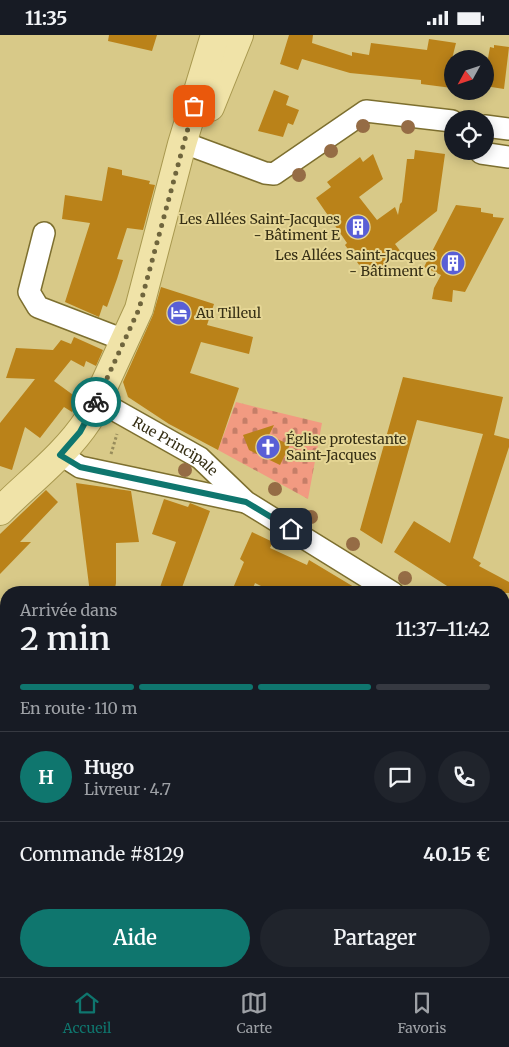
<!DOCTYPE html>
<html lang="fr">
<head>
<meta charset="utf-8">
<style>
	body { margin:0; font-family:Merriweather,serif; background:#20242c; color:#f1f3f6; height:100vh; display:flex; flex-direction:column; font-size:19px; white-space:nowrap }
	* { box-sizing:border-box; margin:0 }
	p { font-size:16px; color:#9ea1a6 }
	.icon { flex:none; width:28px; height:28px; fill:none; stroke:currentColor; stroke-width:2; stroke-linecap:round; stroke-linejoin:round }
	.map { position:relative; flex:1; overflow:hidden }
	.drawer { position:absolute; left:0px; top:551px; width:510px; height:391px; display:flex; flex-direction:column; background:#171b24; border-radius:20px 20px 0 0; box-shadow:0 2px 12px #0003 }
	.drawer>* { flex:none }
	.needle { width:32px; rotate:230deg }
	.fabs { position:absolute; left:444px; top:15px; display:grid; gap:10px }
	.fabs a { display:grid; place-items:center; width:50px; height:50px; border-radius:50%; background:#171b24; box-shadow:0 2px 12px #0003; font-size:25px }
	.pin { position:absolute; display:grid; place-items:center; width:42px; height:42px; color:#fff; margin:-21px; border-radius:10px; box-shadow:0 2px 8px #0006 }
	.courier { position:absolute; display:grid; place-items:center; width:50px; height:50px; margin:-25px; border:4px solid #0f766e; border-radius:50%; background:#fff; color:#222; box-shadow:0 1px 6px #0007 }
	.headline em { font-style:normal; font-weight:600 }
	.headline div { display:flex; flex-direction:column-reverse }
	.headline { display:flex; align-items:center; justify-content:space-between; height:85px; padding:0 20px }
	h1 { font-size:32px; font-weight:600; line-height:38px }
	.bar { display:grid; grid-template-columns:repeat(4,1fr); gap:8px 5px; align-content:center; height:60px; padding:0 20px }
	.bar i { height:6px; border-radius:4px; background:#363941 }
	.bar .selected { background:#0f766e }
	.bar p { grid-column:span 4 }
	.line { display:flex; align-items:center; gap:12px; padding:0 20px; border-top:1px solid #363941 }
	.line div { flex:1 }
	.round { display:grid; place-items:center; flex:none; width:52px; height:52px; border-radius:26px; background:#20242c }
	.primary-button { display:flex; gap:10px; margin-top:auto; padding:10px 20px }
	.primary-button a { flex:1; height:58px; border-radius:30px; background:#0f766e; color:#fff; font-size:20px; font-weight:600; line-height:58px; text-align:center }
	.primary-button a+a { background:#20242c; color:#f1f3f6 }
	.status { display:flex; justify-content:space-between; align-items:center; height:35px; padding:0 25px; background:#171b24; direction:ltr }
	.status svg { height:14px; fill:currentColor }
	.menu { display:flex; justify-content:space-around; align-items:center; height:70px; border-top:1px solid #363941; background:#171b24; font-size:14px; color:#9ea1a6 }
	.menu a { display:grid; justify-items:center; gap:2px }
	.menu .selected { color:#0f766e }
	.map>svg:first-child { display:block }
	.cemetery { fill:url(#cemetery-stones) }
	.building { fill:#ba8219 }
	.lines { fill:none; stroke-linecap:round; stroke-linejoin:round }
	.minor-casing { stroke:#7d6f2f; stroke-width:24 }
	.major-casing { stroke:#a8984f; stroke-width:30 }
	.path { stroke:#988c5b; stroke-width:3; stroke-dasharray:2.5 2.5; stroke-linecap:butt }
	.minor { stroke:#fff; stroke-width:21 }
	.major { stroke:#f0e3a8; stroke-width:28 }
	.tree { fill:#956c45 }
	.done { stroke:#6f653d; stroke-width:5; stroke-dasharray:0 9 }
	.route { stroke:#0f766e; stroke-width:6 }
	.labels { text-anchor:middle; stroke-width:4; stroke-linejoin:round; paint-order:stroke }
	.poi-label { font-size:14px; fill:#362f15; stroke:#e5d695; text-anchor:end }
	.street-label { font-size:14px; fill:#362f15; stroke:#e5d695 }
</style>
</head>
<body>
<div class="status"><b>11:35</b><svg viewBox="0 0 49 12"><path d="M0 12V9h3v3zM5 12V6h3v6zM10 12V3h3v9zM15 12V0h3v12zM26 1h20v11H26zM47 4h2v5h-2z"/></svg></div>
<div class="map">
<svg width="509" height="942" viewBox="0 0 509 942">
	<defs>
		<pattern id="cemetery-stones" width="16" height="16" patternUnits="userSpaceOnUse" patternTransform="scale(1.25)"><rect width="16" height="16" fill="#f29a81"/><path d="M2 7V4a2 2 0 0 1 4 0v3zM10 15v-3a2 2 0 0 1 4 0v3z" fill="#c57e68"/></pattern>
	</defs>
	<rect width="100%" height="100%" fill="#d8c988"/>
	<path class="cemetery" d="M236 367 322 388 308 464 218 415Z"/>
	<g class="building">
		<path d="M109 0H157L152 16 108 6Z"/>
		<path d="M289 0H313L312 8 352 21V17L369 20 371 8 427 15 429 4 456 8 452 24V53L421 49V45L350 38 302 24 298 35 280 29Z"/>
		<path d="M494 10 509 12 504 54 485 51V29H487L490 12 494 13Z"/>
		<path d="M274 55 289 61 286 70 299 75 293 90 288 88 283 102 258 96Z"/>
		<path d="M415 115 445 119 437 176 395 209 401 217 371 239 365 231 362 234 345 210 347 208 316 163 331 152 327 147 360 122 363 127 373 119 383 144 359 162 377 185 395 172 398 180 400 169 402 167 407 124H414Z"/>
		<path d="M108 132 122 135V140L150 146 149 149 155 150 143 195 127 193 117 224 123 225 117 244 107 272 103 270 99 282 65 267 90 188 62 184 65 160 102 166Z"/>
		<path d="M456 170 481 173V177L493 179V182L504 183 465 257 453 255 452 267 432 264 434 253 441 240 424 232Z"/>
		<path d="M161 252 214 269 207 290 253 302 249 319 201 307 190 338 239 353 218 415 169 389 128 362 123 347 153 280Z"/>
		<path d="M74 302 103 315 96 331 86 326 84 332 71 325 54 346 80 365 78 369 72 377 64 372 40 403 25 392 12 435 0 431V388L35 344 6 343 16 313 53 315 61 305 71 309Z"/>
		<path d="M403 342 503 362 494 400 509 404V412L473 523 481 528 479 531 509 547V558H458L394 517 414 486 450 508 483 399 417 385 382 509 360 495Z"/>
		<path d="M274 390 269 400 290 410 280 430 249 415 243 400Z"/>
		<path d="M76 448 131 456 139 507 116 508V548L114 558H90Z"/>
		<path d="M46 455 58 467 20 507H31L0 539V499Z"/>
		<path d="M164 464 188 472 190 468 210 476 180 558H158L176 507 152 499Z"/>
		<path d="M252 497 273 507 270 513 307 530 309 525 364 558H275L255 548 251 558H231L244 527 240 524Z"/>
	</g>
	<g class="lines">
		<defs>
			<g id="minor">
				<path d="M485 91 509 94"/>
				<path d="M195 112 265 138 274 139 366 76 452 86"/>
				<path d="M481 116V118L509 122"/>
				<path d="M44 198 29 257 38 272 124 305"/>
				<path id="s1" d="M97 365 200 423 246 467 393 558"/>
				<path d="M60 419 80 432 245 467"/>
				<path d="M504 637 509 641"/>
				<path d="M0 681 6 686"/>
				<path d="M437 936 444 942"/>
			</g>
			<g id="major">
				<path d="M210 72 239 0"/>
				<path d="M0 476C30 446 65 420 88 385L139 274 182 109 215 0"/>
			</g>
		</defs>
		<use href="#minor" class="minor-casing"/>
		<use href="#major" class="major-casing"/>
		<g class="path">
			<path d="M111 419 117 399"/>
			<path d="M308 942 310 936"/>
		</g>
		<use href="#minor" class="minor"/>
		<use href="#major" class="major"/>
	</g>
	<g class="tree">
		<circle cx="363" cy="91" r="7"/>
		<circle cx="408" cy="92" r="7"/>
		<circle cx="331" cy="116" r="7"/>
		<circle cx="299" cy="140" r="7"/>
		<circle cx="185" cy="435" r="7"/>
		<circle cx="275" cy="454" r="7"/>
		<circle cx="311" cy="482" r="7"/>
		<circle cx="353" cy="509" r="7"/>
		<circle cx="405" cy="543" r="7"/>
	</g>
	<g class="lines">
		<path class="done" d="M96 367 139 274 194 71"/>
		<path class="route" d="M96 367 80 397 60 420 80 432 246 467 291 494"/>
	</g>
	<defs>
		<symbol id="building-disc" viewBox="-11 -11 22 22"><circle r="9.5" fill="#595fd6" stroke="#e5d695"/><path d="M-4-6H4V6H1V3H-1V6H-4ZM-2.5-4.3h1.7v1.8h-1.7ZM.8-4.3h1.7v1.8H.8ZM-2.5-1h1.7V.8h-1.7ZM.8-1h1.7V.8H.8Z" fill="#fff"/></symbol>
		<symbol id="hotel-disc" viewBox="-11 -11 22 22"><circle r="9.5" fill="#595fd6" stroke="#e5d695"/><path d="M-6-4.5h1.5V1H6V5H4.5V3h-9V5H-6ZM-4 0a1.8 1.8 0 1 1 3.6 0ZM.5 0V-2.5h3Q6-2.5 6 0Z" fill="#fff"/></symbol>
		<symbol id="church-disc" viewBox="-11 -11 22 22"><circle r="9.5" fill="#595fd6" stroke="#e5d695"/><path d="M-1.2-6h2.4v3.5h3.3v2.4h-3.3V6h-2.4V-.1h-3.3v-2.4h3.3Z" fill="#fff"/></symbol>
	</defs>
	<g fill-rule="evenodd">
		<use href="#building-disc" x="344" y="178" width="28" height="28"/>
		<use href="#building-disc" x="439" y="214" width="28" height="28"/>
		<use href="#hotel-disc" x="165" y="264" width="28" height="28"/>
		<use href="#church-disc" x="254" y="398" width="28" height="28"/>
	</g>
	<g class="labels">
		<g class="poi-label">
			<text x="340" y="189">Les Allées Saint-Jacques<tspan x="340" dy="16">- Bâtiment E</tspan></text>
			<text x="436" y="225">Les Allées Saint-Jacques<tspan x="436" dy="16">- Bâtiment C</tspan></text>
			<text x="196" y="283" text-anchor="start">Au Tilleul</text>
			<text x="286" y="409" text-anchor="start">Église protestante<tspan x="286" dy="16">Saint-Jacques</tspan></text>
		</g>
		<g class="street-label">
			<text dy="5" stroke="none"><textPath href="#s1" startOffset="91">Rue Principale</textPath></text>
		</g>
	</g>
</svg>
<div class="fabs">
<a><svg class="needle" viewBox="-14 -14 28 28"><path d="M0-13l5 13h-10z" fill="#e53935"/><path d="M0 13l5-13h-10z" fill="#9ea1a6"/></svg></a>
<a><svg class="icon" aria-label="locate" viewBox="0 0 24 24"><circle cx="12" cy="12" r="6"/><path d="M12 2v4M12 18v4M2 12h4M18 12h4"/></svg></a>
</div>
<div class="pin" style="left:194px;top:71px;background:#ea580c"><svg class="icon" aria-label="bag" viewBox="0 0 24 24"><path d="M5 8h14l-1 12H6zM9 8a3 3 0 0 1 6 0"/></svg></div>
<div class="pin" style="left:291px;top:494px;background:#1f2937"><svg class="icon" aria-label="home" viewBox="0 0 24 24"><path d="M3 11l9-7 9 7M6 9v11h12V9"/></svg></div>
<div class="courier" style="left:96px;top:367px"><svg class="icon" aria-label="bike" viewBox="0 0 24 24"><circle cx="6" cy="16" r="4"/><circle cx="18" cy="16" r="4"/><path d="M6 16l4-8h5l3 8M10 8l3 8H6M13 5h3"/></svg></div>
<section class="drawer">
<div class="headline"><div><h1>2 min</h1><p>Arrivée dans</p></div><em>11:37–11:42</em></div>
<div class="bar"><i class="selected"></i><i class="selected"></i><i class="selected"></i><i></i><p>En route · 110 m</p></div>
<div class="line" style="height:90px"><b class="round" style="background:#0f766e;color:#fff">H</b><div><b>Hugo</b><p>Livreur · 4.7</p></div><a class="round"><svg class="icon" aria-label="chat" viewBox="0 0 24 24"><path d="M4 5h16v11H9l-5 4z"/></svg></a><a class="round"><svg class="icon" aria-label="phone" viewBox="0 0 24 24"><path d="M5 4h4l2 5-3 2q2 4 5 5l2-3 5 2v4C11 20 4 13 5 4z"/></svg></a></div>
<div class="line" style="height:65px"><div>Commande #8129</div><b>40.15 €</b></div>
<div class="primary-button"><a>Aide</a><a>Partager</a></div>
</section>
</div>
<nav class="menu">
<a class="selected"><svg class="icon" aria-label="home" viewBox="0 0 24 24"><path d="M3 11l9-7 9 7M6 9v11h12V9"/></svg>Accueil</a>
<a><svg class="icon" aria-label="map" viewBox="0 0 24 24"><path d="M3 6l6-2 6 2 6-2v14l-6 2-6-2-6 2zM9 4v14M15 6v14"/></svg>Carte</a>
<a><svg class="icon" aria-label="saved" viewBox="0 0 24 24"><path d="M7 4h10v16l-5-4-5 4z"/></svg>Favoris</a>
</nav>
</body>
</html>
